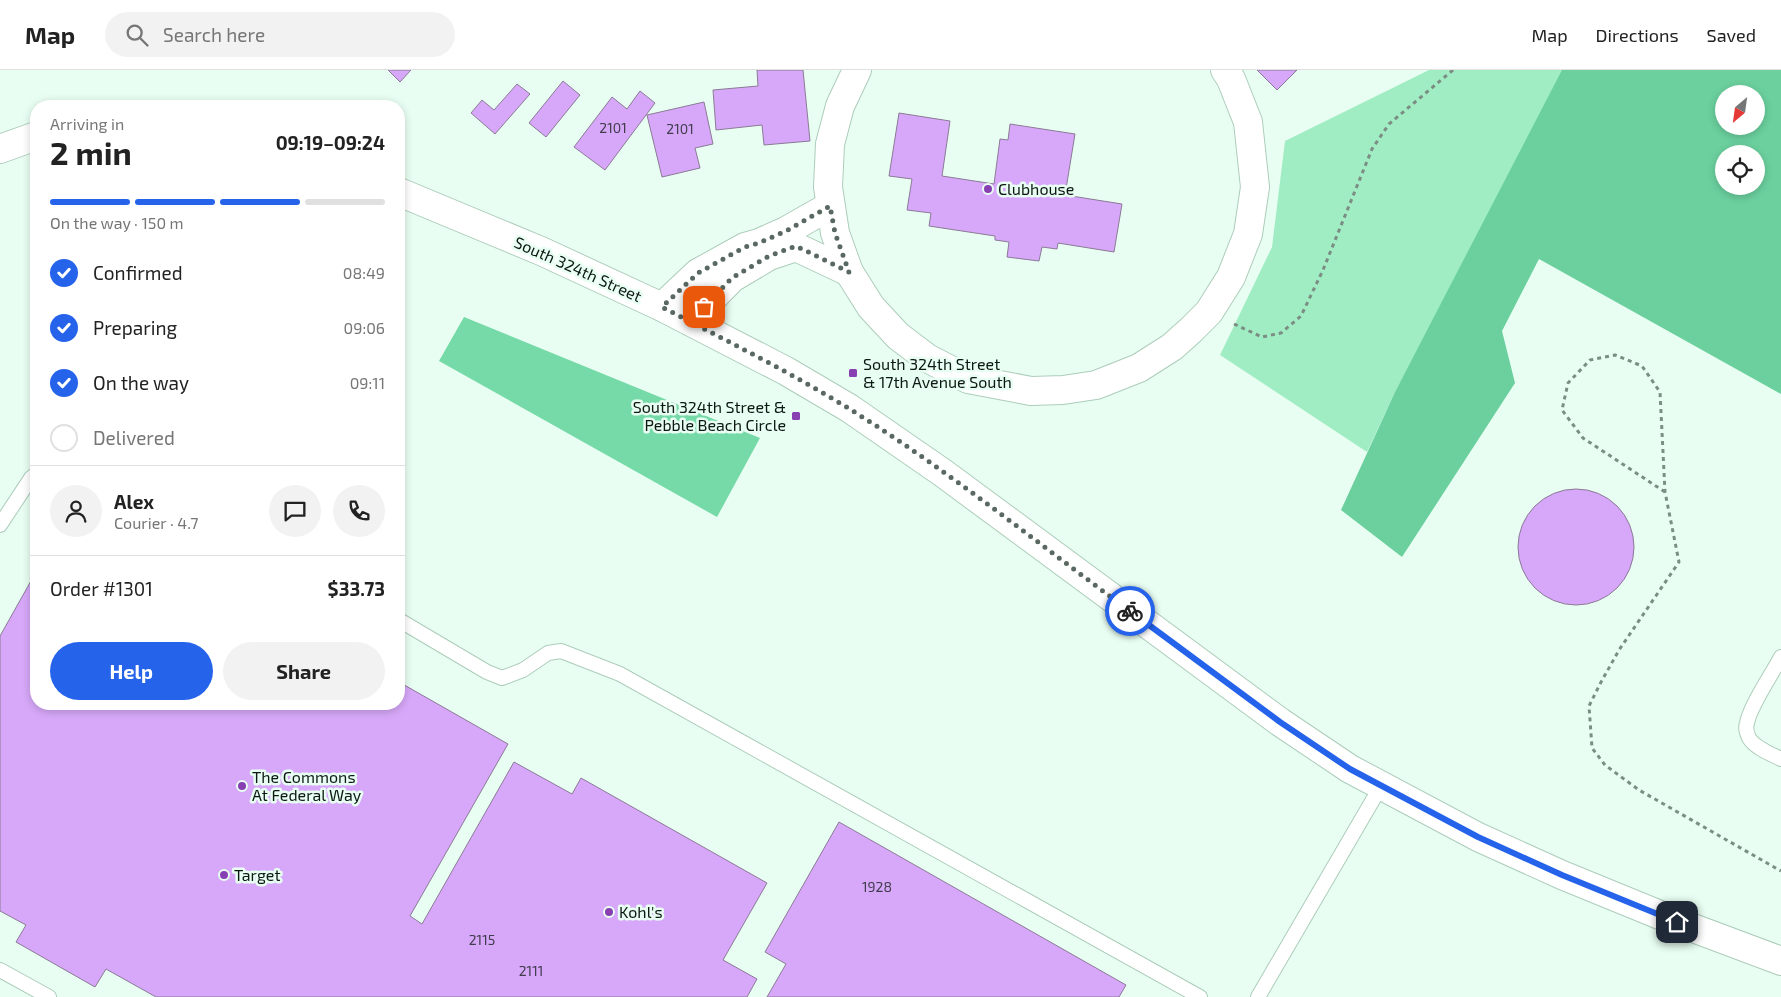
<!DOCTYPE html>
<html lang="en">
<head>
<meta charset="utf-8">
<style>
	body { margin:0; font-family:"Exo 2",sans-serif; background:#f2f2f2; color:#222; height:100vh; display:flex; flex-direction:column; font-size:19px; white-space:nowrap }
	* { box-sizing:border-box; margin:0 }
	p { font-size:16px; color:#767676 }
	.icon { flex:none; width:28px; height:28px; fill:none; stroke:currentColor; stroke-width:2; stroke-linecap:round; stroke-linejoin:round }
	.map { position:relative; flex:1; overflow:hidden }
	.panel { position:absolute; left:30px; top:30px; width:375px; height:610px; display:flex; flex-direction:column; background:#fff; border-radius:20px; box-shadow:0 2px 8px #0003 }
	.panel>* { flex:none }
	.needle { width:32px; rotate:209deg }
	.fabs { position:absolute; left:1715px; top:15px; display:grid; gap:10px }
	.fabs a { display:grid; place-items:center; width:50px; height:50px; border-radius:50%; background:#fff; box-shadow:0 2px 8px #0003; font-size:25px }
	.pin { position:absolute; display:grid; place-items:center; width:42px; height:42px; color:#fff; margin:-21px; border-radius:10px; box-shadow:0 2px 8px #0006 }
	.courier { position:absolute; display:grid; place-items:center; width:50px; height:50px; margin:-25px; border:4px solid #2563eb; border-radius:50%; background:#fff; color:#222; box-shadow:0 1px 6px #0007 }
	.overview em { font-style:normal; font-weight:700 }
	.overview div { display:flex; flex-direction:column-reverse }
	.overview { display:flex; align-items:center; justify-content:space-between; height:85px; padding:0 20px }
	h1 { font-size:32px; font-weight:700; line-height:38px }
	.bar { display:grid; grid-template-columns:repeat(4,1fr); gap:8px 5px; align-content:center; height:60px; padding:0 20px }
	.bar i { height:6px; border-radius:4px; background:#e0e0e0 }
	.bar .selected { background:#2563eb }
	.bar p { grid-column:span 4 }
	.line { display:flex; align-items:center; gap:12px; padding:0 20px; border-top:1px solid #e0e0e0 }
	.line div { flex:1 }
	.round { display:grid; place-items:center; flex:none; width:52px; height:52px; border-radius:26px; background:#f2f2f2 }
	ol { padding:0 20px; list-style:none }
	li { display:flex; align-items:center; gap:15px; height:55px }
	li p { margin-inline-start:auto }
	li .icon { padding:5px; border-radius:50%; background:#2563eb; color:#fff; stroke-width:4 }
	li:last-child { color:#767676 }
	li i { width:28px; height:28px; border:2px solid #e0e0e0; border-radius:50% }
	.action { display:flex; gap:10px; margin-top:auto; padding:10px 20px }
	.action a { flex:1; height:58px; border-radius:30px; background:#2563eb; color:#fff; font-size:20px; font-weight:700; line-height:58px; text-align:center }
	.action a+a { background:#f2f2f2; color:#222 }
	header { display:flex; align-items:center; gap:30px; box-sizing:border-box; height:70px; padding:0 25px; background:#fff; border-bottom:1px solid #e0e0e0 }
	header strong { font-size:24px }
	nav { display:flex; gap:28px; margin-inline-start:auto; font-size:18px }
	.search { width:350px; height:45px; background:#f2f2f2; display:flex; align-items:center; gap:12px; box-sizing:border-box; padding:0 18px; border-radius:28px; color:#767676; font-size:19px }
	.map>svg:first-child { display:block }
	.green { fill:#a0edc4 }
	.forest { fill:#6bd09e; fill-rule:evenodd }
	.water { fill:#75daa8 }
	.building { fill:#d7a8f9; stroke:#8a7a96 }
	.lines { fill:none; stroke-linecap:round; stroke-linejoin:round }
	.service-casing { stroke:#accdba; stroke-width:16 }
	.minor-casing { stroke:#accdba; stroke-width:30 }
	.tertiary-casing { stroke:#accdba; stroke-width:30 }
	.path { stroke:#7c8d84; stroke-width:3; stroke-dasharray:4 4; stroke-linecap:butt }
	.service { stroke:#fff; stroke-width:14 }
	.minor { stroke:#fff; stroke-width:28 }
	.tertiary { stroke:#fff; stroke-width:28 }
	.done { stroke:#596860; stroke-width:5; stroke-dasharray:0 9 }
	.route { stroke:#2563eb; stroke-width:6 }
	.poi-dot { fill:#873fb2; stroke:#e9fef2; stroke-width:2 }
	.labels { text-anchor:middle; stroke-width:5; stroke-linejoin:round; paint-order:stroke }
	.number-label { font-size:14px; fill:#3f3c4c }
	.poi-label { font-size:16px; fill:#0c1812; stroke:#e9fef2; text-anchor:start }
	.street-label { font-size:16px; fill:#0c1812; stroke:#e9fef2 }
</style>
</head>
<body>
<header>
<strong>Map</strong>
<div class="search"><svg class="icon" aria-label="search" viewBox="0 0 24 24"><circle cx="10" cy="10" r="6"/><path d="M15 15l6 6"/></svg>Search here</div>
<nav><a>Map</a><a>Directions</a><a>Saved</a></nav>
</header>
<div class="map">
<svg width="1781" height="927" viewBox="0 0 1781 927">
	<rect width="100%" height="100%" fill="#e9fef2"/>
	<path class="green" d="M1429 0H1565L1395 322 1367 382 1220 285 1272 177 1285 71Z"/>
	<path class="forest" d="M1562 0H1781V324L1539 189 1502 261 1515 313 1402 487 1341 440 1395 322ZM1724 24H1756V56H1724ZM1724 84H1756V116H1724Z"/>
	<path class="water" d="M464 247 760 368 717 447 439 291Z"/>
	<g class="building">
		<path d="M388 0H411L400 12Z"/>
		<path d="M757 0H803L810 71 764 75 762 55 716 60 713 20 758 16Z"/>
		<path d="M1257 0H1297L1277 20Z"/>
		<path d="M563 11 580 25 546 67 529 53Z"/>
		<path d="M517 14 530 24 495 64 471 43 482 30 494 40Z"/>
		<path d="M640 21 655 33 605 100 574 77 612 27 627 39Z"/>
		<path d="M704 32 713 74 695 78 700 98 662 107 647 45Z"/>
		<path d="M899 43 950 51 942 106 994 114 1000 69 1008 70 1010 54 1075 64 1065 125 1122 134 1114 182 1058 173 1057 179 1042 177 1039 191 1007 187 1009 172 995 170V166L929 156 931 143 907 140 912 109 889 106Z"/>
		<circle cx="1576" cy="477" r="58"/>
		<path d="M36 502V634H399V612L508 674 410 846 422 854 514 692 572 724 581 708 767 813 723 890 757 909 747 927H156L106 899 95 917 16 872 26 855 0 841V566Z"/>
		<path d="M839 752 1126 915 1119 927H767L786 894 765 882Z"/>
	</g>
	<g class="lines">
		<defs>
			<g id="service">
				<path d="M0 455 31 408 36 404"/>
				<path d="M399 550 487 602 502 608 523 600 548 583 561 581 620 604 1200 927"/>
				<path d="M1781 587C1772 604 1750 636 1747 653 1745 658 1747 663 1749 668 1755 678 1771 684 1781 689"/>
				<path d="M0 900 49 927"/>
				<path d="M1258 927 1381 716"/>
			</g>
			<g id="minor">
				<path d="M857 0 840 36 830 74 828 117 835 163 849 202 871 237 884 251 898 266 927 288 968 309 1031 321 1063 320 1096 315 1139 298 1172 277 1191 260 1209 242 1231 207 1248 164 1255 117 1248 52 1231 9 1225 0"/>
				<path d="M662 237 698 203 745 177 759 173 786 161 830 136"/>
				<path d="M690 251 732 208 769 186 796 177 849 202"/>
			</g>
			<g id="tertiary">
				<path d="M0 79 36 66"/>
				<path d="M399 122 541 181 662 237 786 301 849 338 943 403 1280 652 1350 699 1478 767 1562 805 1677 852 1781 891"/>
			</g>
		</defs>
		<use href="#service" class="service-casing"/>
		<use href="#minor" class="minor-casing"/>
		<use href="#tertiary" class="tertiary-casing"/>
		<g class="path">
			<path d="M1234 254 1262 267 1281 263 1301 246 1323 200 1372 79 1389 54 1453 0"/>
			<path d="M1665 422 1583 368 1562 340 1568 313 1590 290 1615 285 1642 296 1660 322 1665 422 1679 492 1619 580 1600 614 1589 636 1592 678 1605 695 1639 720 1781 801"/>
		</g>
		<use href="#service" class="service"/>
		<use href="#minor" class="minor"/>
		<use href="#tertiary" class="tertiary"/>
	</g>
	<g class="lines">
		<path class="done" d="M704 237 732 208 769 186 796 176 849 202 835 163 830 136 786 161 759 173 745 177 698 203 662 237C725 270 788 301 848 338 947 399 1037 473 1130 541"/>
		<path class="route" d="M1130 541 1280 652 1350 699 1478 767 1562 805 1677 852"/>
	</g>
	<g class="poi-dot">
		<circle cx="988" cy="119" r="5"/>
		<rect x="848" y="298" width="10" height="10" rx="2.5"/>
		<rect x="791" y="341" width="10" height="10" rx="2.5"/>
		<circle cx="242" cy="716" r="5"/>
		<circle cx="224" cy="805" r="5"/>
		<circle cx="609" cy="842" r="5"/>
	</g>
	<g class="labels">
		<g class="number-label">
			<text x="613" y="63">2101</text>
			<text x="680" y="64">2101</text>
			<text x="877" y="822">1928</text>
			<text x="482" y="875">2115</text>
			<text x="531" y="906">2111</text>
		</g>
		<g class="poi-label">
			<text x="998" y="125">Clubhouse</text>
			<text x="863" y="300">South 324th Street<tspan x="863" dy="18">&amp; 17th Avenue South</tspan></text>
			<text x="786" y="343" text-anchor="end">South 324th Street &amp;<tspan x="786" dy="18">Pebble Beach Circle</tspan></text>
			<text x="252" y="713">The Commons<tspan x="252" dy="18">At Federal Way</tspan></text>
			<text x="234" y="811">Target</text>
			<text x="619" y="848">Kohl's</text>
		</g>
		<g class="street-label">
			<text transform="translate(578 199) rotate(24)" y="6">South 324th Street</text>
		</g>
	</g>
</svg>
<div class="fabs">
<a><svg class="needle" viewBox="-14 -14 28 28"><path d="M0-13l5 13h-10z" fill="#e53935"/><path d="M0 13l5-13h-10z" fill="#767676"/></svg></a>
<a><svg class="icon" aria-label="locate" viewBox="0 0 24 24"><circle cx="12" cy="12" r="6"/><path d="M12 2v4M12 18v4M2 12h4M18 12h4"/></svg></a>
</div>
<div class="pin" style="left:704px;top:237px;background:#ea580c"><svg class="icon" aria-label="bag" viewBox="0 0 24 24"><path d="M5 8h14l-1 12H6zM9 8a3 3 0 0 1 6 0"/></svg></div>
<div class="pin" style="left:1677px;top:852px;background:#1f2937"><svg class="icon" aria-label="home" viewBox="0 0 24 24"><path d="M3 11l9-7 9 7M6 9v11h12V9"/></svg></div>
<div class="courier" style="left:1130px;top:541px"><svg class="icon" aria-label="bike" viewBox="0 0 24 24"><circle cx="6" cy="16" r="4"/><circle cx="18" cy="16" r="4"/><path d="M6 16l4-8h5l3 8M10 8l3 8H6M13 5h3"/></svg></div>
<section class="panel">
<div class="overview"><div><h1>2 min</h1><p>Arriving in</p></div><em>09:19–09:24</em></div>
<div class="bar"><i class="selected"></i><i class="selected"></i><i class="selected"></i><i></i><p>On the way · 150 m</p></div>
<ol>
<li><svg class="icon" aria-label="check" viewBox="0 0 24 24"><path d="M5 12l5 5 9-10"/></svg>Confirmed<p>08:49</p></li>
<li><svg class="icon" aria-label="check" viewBox="0 0 24 24"><path d="M5 12l5 5 9-10"/></svg>Preparing<p>09:06</p></li>
<li><svg class="icon" aria-label="check" viewBox="0 0 24 24"><path d="M5 12l5 5 9-10"/></svg>On the way<p>09:11</p></li>
<li><i></i>Delivered</li>
</ol>
<div class="line" style="height:90px"><a class="round"><svg class="icon" aria-label="person" viewBox="0 0 24 24"><circle cx="12" cy="8" r="4"/><path d="M4 21q1-7 8-7t8 7"/></svg></a><div><b>Alex</b><p>Courier · 4.7</p></div><a class="round"><svg class="icon" aria-label="chat" viewBox="0 0 24 24"><path d="M4 5h16v11H9l-5 4z"/></svg></a><a class="round"><svg class="icon" aria-label="phone" viewBox="0 0 24 24"><path d="M5 4h4l2 5-3 2q2 4 5 5l2-3 5 2v4C11 20 4 13 5 4z"/></svg></a></div>
<div class="line" style="height:65px"><div>Order #1301</div><b>$33.73</b></div>
<div class="action"><a>Help</a><a>Share</a></div>
</section>
</div>
</body>
</html>
